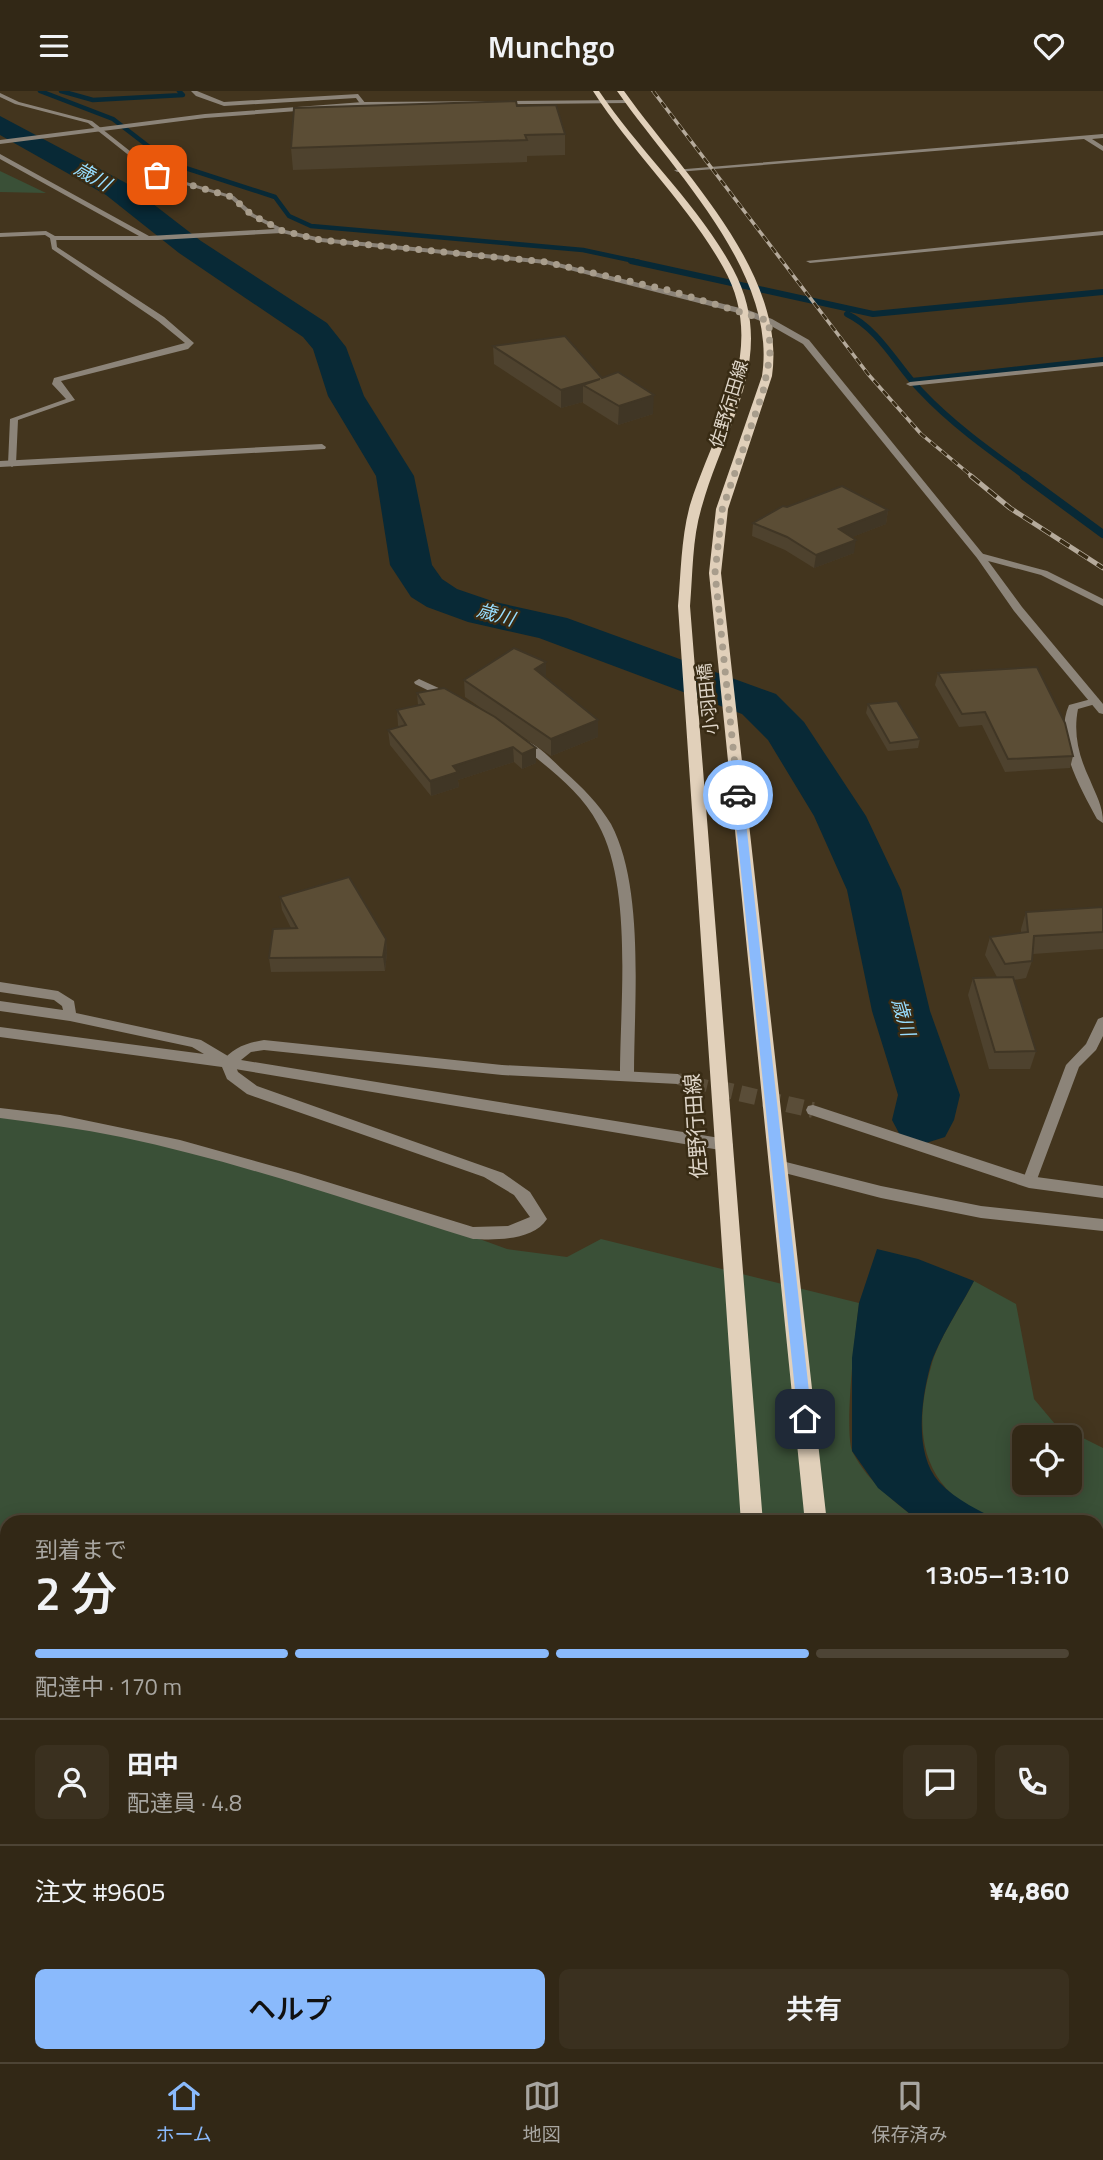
<!DOCTYPE html>
<html lang="ja">
<head>
<meta charset="utf-8">
<style>
	body { margin:0; font-family:"Titillium Web","Noto Sans JP",sans-serif; background:#3a301f; color:#f1f3f6; height:100vh; display:flex; flex-direction:column; font-size:26px; white-space:nowrap }
	* { box-sizing:border-box; margin:0 }
	p { font-size:23px; color:#a8a6a1 }
	.icon { flex:none; width:38px; height:38px; fill:none; stroke:currentColor; stroke-width:2; stroke-linecap:round; stroke-linejoin:round }
	.map { position:relative; flex:1; overflow:hidden }
	.drawer { position:absolute; left:0px; top:1424px; width:1104px; height:548px; display:flex; flex-direction:column; background:#322816; border-radius:21px 21px 0 0; box-shadow:0 4px 18px #0003,0 0 0 2px #4d4435 }
	.drawer>* { flex:none }
	.controls { position:absolute; left:1012px; top:1334px; display:grid; gap:14px }
	.controls a { display:grid; place-items:center; width:70px; height:70px; border-radius:10px; background:#322816; box-shadow:0 4px 18px #0003,0 0 0 2px #4d4435; font-size:35px }
	.pin { position:absolute; display:grid; place-items:center; width:60px; height:60px; color:#fff; margin:-30px; border-radius:14px; box-shadow:0 4px 10px #0006 }
	.courier { position:absolute; display:grid; place-items:center; width:70px; height:70px; margin:-35px; border:5px solid #8abafc; border-radius:50%; background:#fff; color:#222; box-shadow:0 2px 9px #0007 }
	.head em { font-style:normal; font-weight:600 }
	.head div { display:flex; flex-direction:column-reverse }
	.head { display:flex; align-items:center; justify-content:space-between; height:119px; padding:0 35px }
	h1 { font-size:46px; font-weight:600; line-height:52px }
	.bar { display:grid; grid-template-columns:repeat(4,1fr); gap:10px 7px; align-content:center; height:84px; padding:0 35px }
	.bar i { height:9px; border-radius:5px; background:#4d4435 }
	.bar .active { background:#8abafc }
	.bar p { grid-column:span 4 }
	.line { display:flex; align-items:center; gap:18px; padding:0 35px; border-top:2px solid #4d4435 }
	.line div { flex:1 }
	.round { display:grid; place-items:center; flex:none; width:74px; height:74px; border-radius:10px; background:#3a301f }
	.action { display:flex; gap:14px; margin-top:auto; padding:14px 35px }
	.action a { flex:1; height:80px; border-radius:10px; background:#8abafc; color:#111; font-size:28px; font-weight:600; line-height:80px; text-align:center }
	.action a+a { background:#3a301f; color:#f1f3f6 }
	header { display:flex; justify-content:space-between; align-items:center; height:91px; padding:0 35px; background:#322816; font-size:32px; font-weight:600 }
	.dock { display:flex; justify-content:space-around; align-items:center; height:98px; border-top:2px solid #4d4435; background:#322816; font-size:19px; color:#a8a6a1 }
	.dock a { display:grid; justify-items:center; gap:4px }
	.dock .active { color:#8abafc }
	.map>svg:first-child { display:block }
	.green { fill:#3a5037; fill-rule:evenodd }
	.water { fill:#082936 }
	.lines { fill:none; stroke-linecap:round; stroke-linejoin:round }
	.stream-far2 { stroke:#082936; stroke-width:4.5 }
	.stream-far1 { stroke:#082936; stroke-width:6 }
	.stream { stroke:#082936; stroke-width:8 }
	.river { fill:#082936; fill-rule:evenodd }
	.minor-tunnel-far1 { stroke:#5a4d38; stroke-width:12; stroke-dasharray:12 6; stroke-linecap:butt }
	.minor-tunnel { stroke:#5a4d38; stroke-width:16; stroke-dasharray:16 8; stroke-linecap:butt }
	.service { fill:#8c8479; fill-rule:evenodd }
	.minor { fill:#8c8479; fill-rule:evenodd }
	.tertiary { fill:#8c8479; fill-rule:evenodd }
	.primary { fill:#e1d0ba; fill-rule:evenodd }
	.rail-far1-casing { stroke:#b5aa9b; stroke-width:3.5 }
	.rail-casing { stroke:#b5aa9b; stroke-width:5 }
	.rail-far1 { stroke:#382b14; stroke-width:2.5; stroke-dasharray:7; stroke-linecap:butt }
	.rail { stroke:#382b14; stroke-width:3.5; stroke-dasharray:11; stroke-linecap:butt }
	.wall { fill:#4e422e }
	.shaded-wall { fill:#403625 }
	.building { fill:#5b4d35; stroke:#403625; stroke-width:2 }
	.route { fill:#8abafc }
	.done { stroke:#a89d8c; stroke-width:7; stroke-dasharray:0 12.6 }
	.labels { text-anchor:middle; stroke-width:5; stroke-linejoin:round; paint-order:stroke }
	.far-street-label { font-size:18px; fill:#ded5c8; stroke:#382b14 }
	.far-water-label { font-size:19px; font-style:italic; fill:#98deff; stroke:#382b14 }
	.street-label { font-size:21px; fill:#ded5c8; stroke:#382b14 }
</style>
</head>
<body>
<header><svg class="icon" aria-label="menu" viewBox="0 0 24 24"><path d="M4 6h16M4 12h16M4 18h16"/></svg>Munchgo<svg class="icon" aria-label="heart" viewBox="0 0 24 24"><path d="M12 20l-8-8c-3-5 5-10 8-4 3-6 11-1 8 4z"/></svg></header>
<div class="map">
<svg width="1103" height="1971" viewBox="0 0 1103 1971">
	<rect width="100%" height="100%" fill="#43351e"/>
	<g class="green">
		<path d="M0 80 46 102 0 101Z"/>
		<path d="M0 1023 131 1044 408 1122 507 1158 567 1166 601 1148 859 1212C856 1238 843 1343 853 1362 869 1392 895 1411 920 1431L7 1432V1500L0 1497Z"/>
		<path d="M974 1190 1016 1213 1034 1308 1055 1333 1103 1357V1473L1097 1471V1432C1074 1431 1020 1437 1001 1431 925 1406 910 1347 931 1276 938 1248 961 1216 974 1190ZM1024 1346H1069V1391H1024Z"/>
		<path d="M1097 1525 1103 1527V1971H914L903 1965H1097Z"/>
	</g>
	<g class="water">
		<path d="M877 1158 918 1168 974 1190C961 1215 938 1249 930 1276 921 1310 914 1363 939 1391 957 1410 980 1420 1002 1431H920L878 1397 852 1360V1267L859 1212Z"/>
		<path d="M0 1540 7 1543V1965H797L808 1971H0Z"/>
	</g>
	<g class="lines">
		<g class="stream-far2">
			<path d="M40 0 113 28 170 72 275 106 289 125 311 135 583 159 639 171"/>
			<path d="M61 0 93 9 183 4 179 0"/>
		</g>
		<g class="stream-far1">
			<path d="M631 170 873 223 1103 201"/>
			<path d="M847 223C879 238 897 275 921 300 952 333 990 360 1026 386"/>
			<path d="M912 290 1103 269"/>
		</g>
		<path class="stream" d="M1024 385 1103 443"/>
		<path class="river" d="M0 25 126 92 201 150 327 232 346 256 364 305 414 385 432 474 442 488 457 498 495 511 567 527 776 603 804 631 866 725 901 799 930 920 960 1004 954 1029 945 1046 923 1053 901 1046 892 1029 898 1004 872 920 847 799 814 725 768 649 742 623 539 547 468 531 427 516 411 506 390 474 376 385 328 305 313 258 303 246 179 162 106 104 0 44Z"/>
		<path class="minor-tunnel-far1" d="M678 988 725 999"/>
		<path class="minor-tunnel" d="M717 997 813 1019"/>
		<g class="service">
			<path d="M1103 43V47L1092 48 1103 55V60L1084 48 677 81 674 79Z"/>
			<path d="M1103 140V144L810 172 806 170Z"/>
			<path d="M53 145 56 147 57 156 164 226 194 252 188 258 61 290 75 309 18 329 16 373 12 376 8 373 10 328 66 308 52 293 54 287 185 252 158 230 52 158 50 147Z"/>
			<path d="M1103 271V275L910 295 906 293 910 291Z"/>
			<path d="M980 462 1047 480 1103 508V515L1041 484 977 467V463Z"/>
			<path d="M419 588 456 605 457 607 452 610 448 609 415 593 414 591Z"/>
			<path d="M1095 607 1099 608V612L1078 618C1073 643 1079 666 1090 689 1096 704 1103 715 1103 732L1097 728C1080 696 1053 651 1069 614Z"/>
			<path d="M523 648C538 653 553 670 565 681 582 696 599 713 611 733 645 797 634 912 634 983L632 987 627 988 620 983C620 912 633 796 598 733 581 700 547 676 519 653L517 651Z"/>
			<path d="M0 891 58 900 74 910 76 922 201 949 233 968 238 981 257 995 503 1082 530 1101 547 1128C533 1150 495 1149 473 1148 356 1112 240 1071 121 1046 81 1038 40 1032 0 1027V1017L60 1024 180 1049 298 1082 473 1136 508 1135 530 1126 514 1104 484 1086 247 1003 227 988 222 976 0 946V936L204 963 192 956 70 930 0 920V910L63 919 62 915 54 909 0 901Z"/>
			<path d="M1103 926V945L1096 959 1079 976 1036 1091 1034 1095H1024L1022 1091 1066 974 1086 953 1098 928Z"/>
		</g>
		<g class="minor">
			<path d="M191 0H197L224 11 358 3 366 13 361 14 356 7 224 15 196 5Z"/>
			<path d="M0 2 19 11 92 30 159 83 234 105 254 123 285 139 321 147 546 169 748 219 772 228 809 249 983 463 1022 516 1103 613V623L1099 622 1014 520 977 467 803 253 766 232 742 223 546 173 321 151 282 142 158 149H53L45 144 0 146V142L46 140 55 145H139L0 68V63L149 145 275 138 250 125 230 107 155 85 88 32 15 13 0 6Z"/>
			<path d="M322 353 326 356 325 358 0 376V370Z"/>
			<path d="M264 949 502 974 678 983 685 988 678 993 502 984 264 959 251 961 241 969 726 1048 731 1050 733 1054 731 1058 726 1060 223 976 221 972C232 957 246 952 264 949Z"/>
			<path d="M813 1014 1029 1085 1103 1095V1107L1029 1097 808 1023 806 1019 808 1015Z"/>
			<path d="M778 1069 881 1095 981 1115 1103 1128V1140L981 1127 881 1107 773 1079 771 1075 773 1071Z"/>
		</g>
		<path class="tertiary" d="M627 9 629 12 363 15 205 27 0 53V49L205 23 363 11Z"/>
		<g class="primary">
			<path d="M593 0H599C640 61 698 113 733 178 779 264 725 333 702 415 692 447 693 482 690 515L763 1432H741L678 515C681 482 681 447 690 414 715 335 770 258 723 176 687 112 632 61 593 0Z"/>
			<path d="M617 0H624C680 79 787 181 772 285L728 418 721 482 827 1432H805L709 482 716 418 762 285C778 181 672 79 617 0Z"/>
			<path d="M777 1965H805L806 1971H778Z"/>
			<rect x="858" y="1965" width="28" height="6"/>
		</g>
		<defs>
			<path id="rail-far1" d="M653 0 868 283 921 343 973 386"/>
			<path id="rail" d="M971 385 1010 417 1103 477"/>
		</defs>
		<use href="#rail-far1" class="rail-far1-casing"/>
		<use href="#rail" class="rail-casing"/>
		<use href="#rail-far1" class="rail-far1"/>
		<use href="#rail" class="rail"/>
	</g>
	<g class="wall">
		<path d="M517 15 565 43V64L527 65V71L293 79 291 57Z"/>
		<path d="M493 255 602 287 653 323 618 334 583 312V311L561 317 494 273Z"/>
		<path d="M787 416 888 419 886 433 852 446 854 462 814 477 785 459 752 445 753 432Z"/>
		<path d="M546 571V587L598 629V646L551 665 495 627 536 672 522 678 514 671 458 689 459 696 431 705 390 654 388 639 399 636 398 634 397 619 418 614 417 602 494 626 465 606 464 589Z"/>
		<path d="M938 582 1073 665 1070 677 1005 681 982 634 959 636 935 594Z"/>
		<path d="M868 613 920 648 918 657 888 660 866 622Z"/>
		<path d="M280 806 386 848 387 862 385 880 271 881 269 867 291 837 282 819Z"/>
		<path d="M1103 816V858L1033 863 1032 870 1026 887 1014 889 1036 960 1030 978H989L968 904 973 887 997 886 985 864 990 846 1021 842V838L1026 821Z"/>
	</g>
	<g class="shaded-wall">
		<path d="M600 288 583 294V311L561 317V299Z"/>
		<path d="M654 304 653 323 618 334 619 315Z"/>
		<path d="M888 419 886 433 837 452 839 438Z"/>
		<path d="M856 449 854 462 814 477 816 464Z"/>
		<path d="M546 571V587L535 578Z"/>
		<path d="M598 629V646L551 665V648Z"/>
		<path d="M513 656 514 671 458 689 459 696 431 705 430 690 453 675Z"/>
		<path d="M536 657V672L522 678V663Z"/>
		<path d="M386 848 387 862 385 880 383 866Z"/>
	</g>
	<g class="building">
		<path d="M516 10 517 15 556 14 565 43 525 44 527 49 291 57 294 17Z"/>
		<path d="M565 245 602 287 618 281 654 304 619 315 583 294 600 288 561 299 493 255Z"/>
		<path d="M842 395 888 419 839 438 856 449 816 464 787 446 753 432 783 415 787 416Z"/>
		<path d="M514 557 546 571 535 578 598 629 551 648 464 589Z"/>
		<path d="M1037 576 1065 632 1073 665 1008 668 985 621 962 623 938 582Z"/>
		<path d="M444 597 495 626 536 657 522 663 513 656 453 675 458 681 430 690 388 639 406 634 397 619 424 613 417 602Z"/>
		<path d="M897 610 920 648 890 652 868 613Z"/>
		<path d="M349 786 386 848 383 866 269 867 273 838 297 837 280 806Z"/>
		<path d="M1103 816V841L1034 845 1032 870 1005 873 990 846 1028 841 1026 821Z"/>
		<path d="M1013 886 1036 960 995 961 973 887Z"/>
	</g>
	<path class="route" d="M738 701 743 704 812 1328 805 1334 798 1328 733 704Z"/>
	<g class="lines">
		<path class="done" d="M157 84 232 106 252 124 283 140 321 149 546 171 672 200 769 230 770 265 763 301 722 419 715 482 738 704"/>
	</g>
	<g class="labels">
		<g class="far-street-label">
			<text transform="translate(729 313) rotate(-73)" y="6">佐野行田線</text>
			<text transform="translate(708 608) rotate(-96)" y="6">小羽田橋</text>
		</g>
		<g class="far-water-label">
			<text transform="translate(93 85) rotate(30)" y="7">歳川</text>
			<text transform="translate(496 523) rotate(16)" y="7">歳川</text>
			<text transform="translate(904 926) rotate(74)" y="7">歳川</text>
		</g>
		<g class="street-label">
			<text transform="translate(696 1035) rotate(-94)" y="7">佐野行田線</text>
		</g>
	</g>
</svg>
<div class="controls">
<a><svg class="icon" aria-label="locate" viewBox="0 0 24 24"><circle cx="12" cy="12" r="6"/><path d="M12 2v4M12 18v4M2 12h4M18 12h4"/></svg></a>
</div>
<div class="pin" style="left:157px;top:84px;background:#ea580c"><svg class="icon" aria-label="bag" viewBox="0 0 24 24"><path d="M5 8h14l-1 12H6zM9 8a3 3 0 0 1 6 0"/></svg></div>
<div class="pin" style="left:805px;top:1328px;background:#1f2937"><svg class="icon" aria-label="home" viewBox="0 0 24 24"><path d="M3 11l9-7 9 7M6 9v11h12V9"/></svg></div>
<div class="courier" style="left:738px;top:704px"><svg class="icon" aria-label="car" viewBox="0 0 24 24"><path d="M5 17H2v-5l4-1 3-4h7l3 4 3 1v5h-3M9 17h6M6 11h13"/><circle cx="7" cy="17" r="2"/><circle cx="17" cy="17" r="2"/></svg></div>
<section class="drawer">
<div class="head"><div><h1>2 分</h1><p>到着まで</p></div><em>13:05–13:10</em></div>
<div class="bar"><i class="active"></i><i class="active"></i><i class="active"></i><i></i><p>配達中 · 170 m</p></div>
<div class="line" style="height:126px"><a class="round"><svg class="icon" aria-label="person" viewBox="0 0 24 24"><circle cx="12" cy="8" r="4"/><path d="M4 21q1-7 8-7t8 7"/></svg></a><div><b>田中</b><p>配達員 · 4.8</p></div><a class="round"><svg class="icon" aria-label="chat" viewBox="0 0 24 24"><path d="M4 5h16v11H9l-5 4z"/></svg></a><a class="round"><svg class="icon" aria-label="phone" viewBox="0 0 24 24"><path d="M5 4h4l2 5-3 2q2 4 5 5l2-3 5 2v4C11 20 4 13 5 4z"/></svg></a></div>
<div class="line" style="height:91px"><div>注文 #9605</div><b>¥4,860</b></div>
<div class="action"><a>ヘルプ</a><a>共有</a></div>
</section>
</div>
<nav class="dock">
<a class="active"><svg class="icon" aria-label="home" viewBox="0 0 24 24"><path d="M3 11l9-7 9 7M6 9v11h12V9"/></svg>ホーム</a>
<a><svg class="icon" aria-label="map" viewBox="0 0 24 24"><path d="M3 6l6-2 6 2 6-2v14l-6 2-6-2-6 2zM9 4v14M15 6v14"/></svg>地図</a>
<a><svg class="icon" aria-label="saved" viewBox="0 0 24 24"><path d="M7 4h10v16l-5-4-5 4z"/></svg>保存済み</a>
</nav>
</body>
</html>
